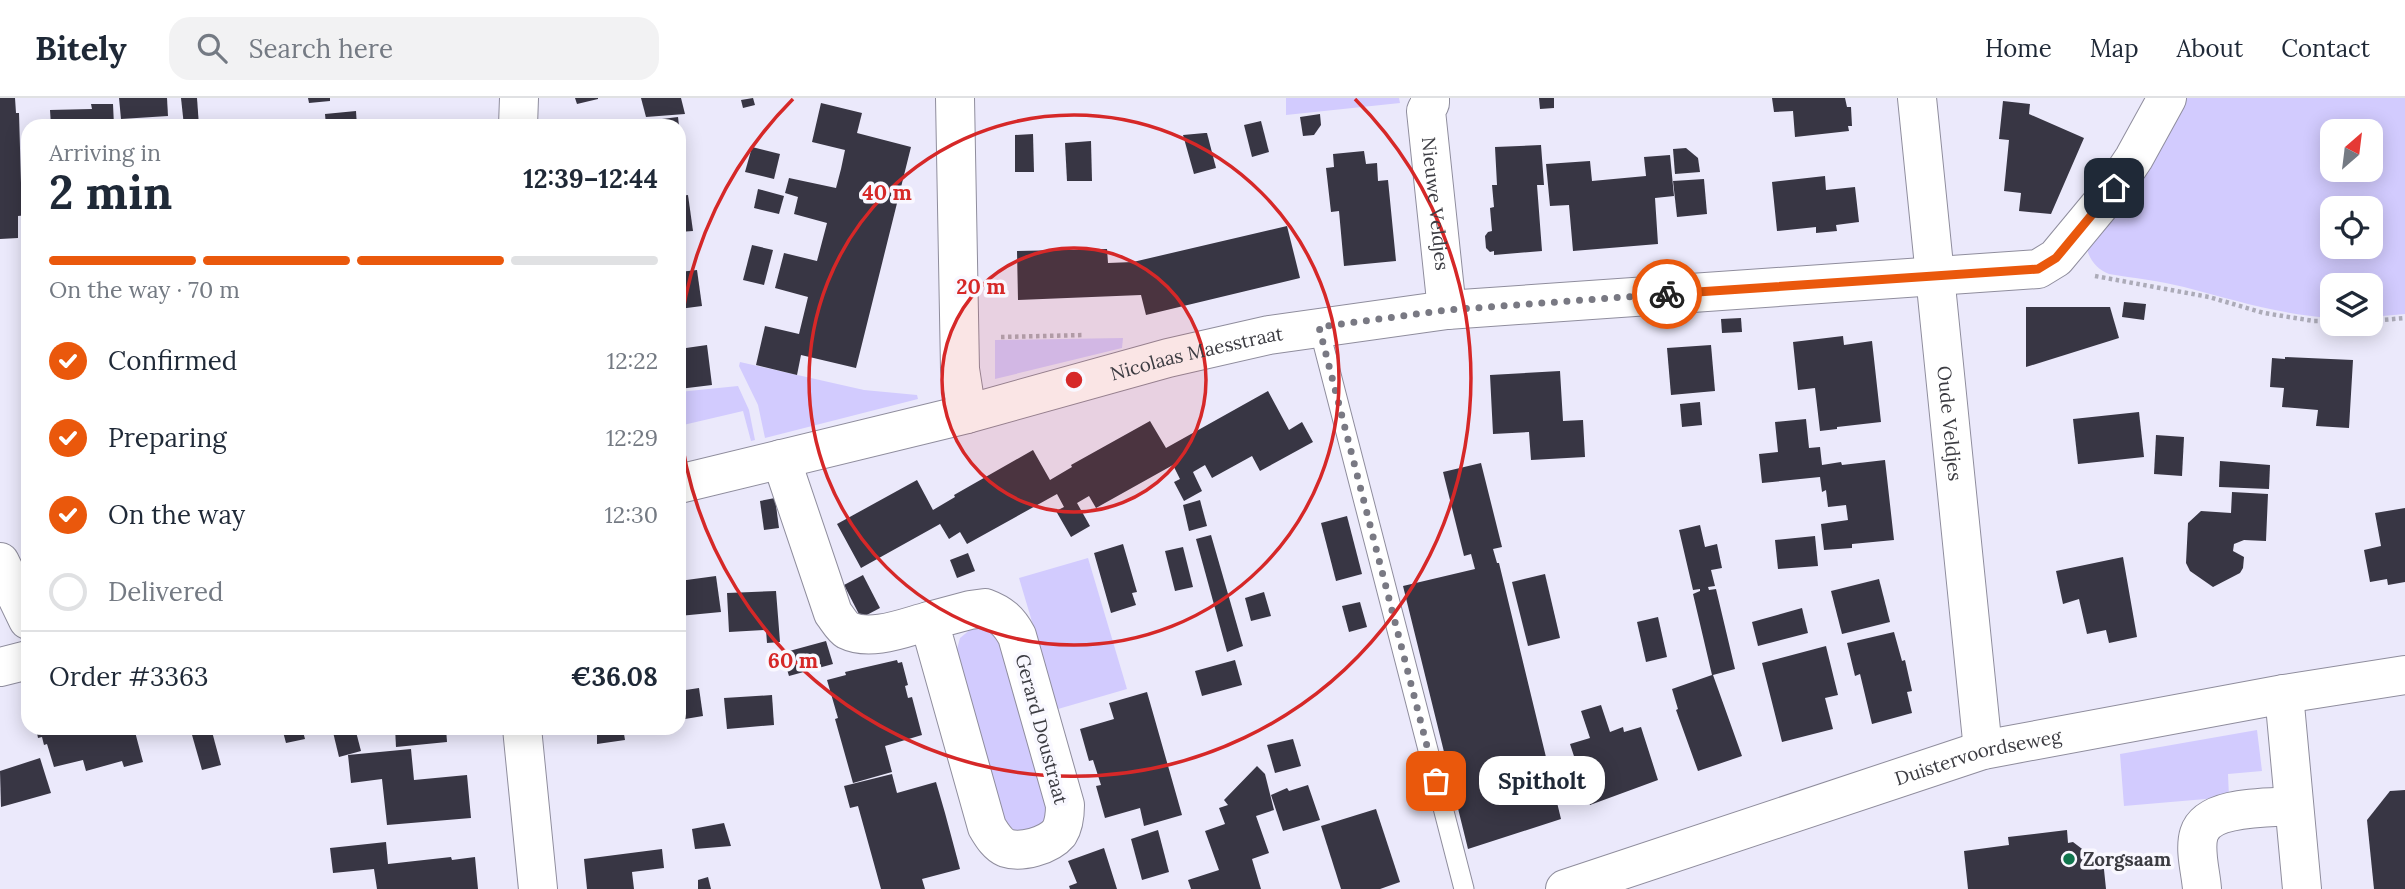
<!DOCTYPE html>
<html lang="en">
<head>
<meta charset="utf-8">
<style>
	body { margin:0; font-family:Lora,serif; background:#f2f2f3; color:#1f2937; height:100vh; display:flex; flex-direction:column; font-size:26px; white-space:nowrap }
	* { box-sizing:border-box; margin:0 }
	p { font-size:23px; color:#747a83 }
	.icon { flex:none; width:38px; height:38px; fill:none; stroke:currentColor; stroke-width:2; stroke-linecap:round; stroke-linejoin:round }
	.map { position:relative; flex:1; overflow:hidden }
	.sheet { position:absolute; left:21px; top:21px; width:665px; height:616px; display:flex; flex-direction:column; background:#fff; border-radius:21px; box-shadow:0 4px 18px #0003 }
	.sheet>* { flex:none }
	.needle { width:46px; rotate:28deg }
	.controls { position:absolute; left:2320px; top:21px; display:grid; gap:14px }
	.controls a { display:grid; place-items:center; width:63px; height:63px; border-radius:14px; background:#fff; box-shadow:0 4px 18px #0003; font-size:35px }
	.pin { position:absolute; display:grid; place-items:center; width:60px; height:60px; color:#fff; margin:-30px; border-radius:14px; box-shadow:0 4px 10px #0006 }
	.courier { position:absolute; display:grid; place-items:center; width:70px; height:70px; margin:-35px; border:5px solid #ea580c; border-radius:50%; background:#fff; color:#222; box-shadow:0 2px 9px #0007 }
	.bubble { position:absolute; height:49px; border-radius:21px; background:#fff; box-shadow:0 4px 18px #0003; font-size:23px; font-weight:700; line-height:49px; text-align:center }
	.headline em { font-style:normal; font-weight:700 }
	.headline div { display:flex; flex-direction:column-reverse }
	.headline { display:flex; align-items:center; justify-content:space-between; height:119px; padding:0 28px }
	h1 { font-size:46px; font-weight:700; line-height:52px }
	.bar { display:grid; grid-template-columns:repeat(4,1fr); gap:10px 7px; align-content:center; height:84px; padding:0 28px }
	.bar i { height:9px; border-radius:5px; background:#e0e1e3 }
	.bar .on { background:#ea580c }
	.bar p { grid-column:span 4 }
	.line { display:flex; align-items:center; gap:18px; padding:0 28px; border-top:2px solid #e0e1e3 }
	.line div { flex:1 }
	ol { padding:0 28px; list-style:none }
	li { display:flex; align-items:center; gap:21px; height:77px }
	li p { margin-inline-start:auto }
	li .icon { padding:7px; border-radius:50%; background:#ea580c; color:#fff; stroke-width:4 }
	li:last-child { color:#747a83 }
	li i { width:38px; height:38px; border:4px solid #e0e1e3; border-radius:50% }
	header { display:flex; align-items:center; gap:42px; box-sizing:border-box; height:98px; padding:0 35px; background:#fff; border-bottom:2px solid #e0e1e3 }
	header strong { font-size:33px }
	nav { display:flex; gap:38px; margin-inline-start:auto; font-size:24px }
	.search { width:490px; height:63px; background:#f2f2f3; display:flex; align-items:center; gap:18px; box-sizing:border-box; padding:0 24px; border-radius:21px; color:#747a83; font-size:26px }
	.map>svg:first-child { display:block }
	.green { fill:#d2cbfe; fill-rule:evenodd }
	.building { fill:#383644 }
	.lines { fill:none; stroke-linecap:round; stroke-linejoin:round }
	.service-casing { stroke:#8f8d9d; stroke-width:21 }
	.minor-casing { stroke:#8f8d9d; stroke-width:40 }
	.tertiary-casing { stroke:#8f8d9d; stroke-width:40 }
	.path { stroke:#acabb8; stroke-width:4.5; stroke-dasharray:3.5 3.5; stroke-linecap:butt }
	.service { stroke:#fff; stroke-width:19 }
	.minor { stroke:#fff; stroke-width:38 }
	.tertiary { stroke:#fff; stroke-width:38 }
	.done { stroke:#797983; stroke-width:7; stroke-dasharray:0 12.6 }
	.route { stroke:#ea580c; stroke-width:9 }
	.ring { fill:none; stroke:#d62828; stroke-width:3.5 }
	.poi-dot { fill:#10754d; stroke:#f9f8ff; stroke-width:2.5 }
	.labels { text-anchor:middle; stroke-width:7; stroke-linejoin:round; paint-order:stroke }
	.street-label { font-size:19px; fill:#3c3c42; stroke:#f9f8ff }
	.poi-label { font-size:19px; font-weight:bold; fill:#3c3c42; stroke:#f9f8ff; text-anchor:start }
	.centre { fill:#d62828; stroke:#f9f8ff; stroke-width:3.5 }
	.ring-label { font-size:21px; text-anchor:middle; font-weight:bold; fill:#d62828; stroke:#f9f8ff; stroke-width:7; stroke-linejoin:round; paint-order:stroke }
</style>
</head>
<body>
<header>
<strong>Bitely</strong>
<div class="search"><svg class="icon" aria-label="search" viewBox="0 0 24 24"><circle cx="10" cy="10" r="6"/><path d="M15 15l6 6"/></svg>Search here</div>
<nav><a>Home</a><a>Map</a><a>About</a><a>Contact</a></nav>
</header>
<div class="map">
<svg width="2405" height="791" viewBox="0 0 2405 791">
	<rect width="100%" height="100%" fill="#ebe9fb"/>
	<g class="green">
		<path d="M1286 0H1399L1400 5 1286 17Z"/>
		<path d="M2182 0H2405V216L2371 219V187H2333V220C2281 217 2234 202 2184 189 2160 183 2134 180 2109 176 2098 172 2088 161 2087 149ZM2333 33H2371V72H2333ZM2333 110H2371V149H2333Z"/>
		<path d="M1123 240 1122 250 995 281V242Z"/>
		<path d="M740 264 864 292 917 297 918 301 765 340 758 307 739 268Z"/>
		<path d="M738 288 749 312 755 342 751 343 743 313 679 328V294Z"/>
		<path d="M1088 460 1127 591 1058 611 1019 480Z"/>
		<path d="M971 531C984 530 991 532 998 542L1047 710 1043 725 1038 731 1016 734 1004 722 956 555 960 540Z"/>
		<path d="M2257 632 2262 673 2228 676 2229 699 2124 708 2120 656Z"/>
	</g>
	<g class="building">
		<path d="M0 0H15L16 15H19L21 85H28V117L18 118V140L0 141Z"/>
		<path d="M119 0H167L168 18 121 21Z"/>
		<path d="M181 0H197L199 28H184Z"/>
		<path d="M308 0H330V3L309 5Z"/>
		<path d="M575 0H598V1L577 6Z"/>
		<path d="M641 0H681L685 16 646 19Z"/>
		<path d="M753 0 755 7 743 10 741 2Z"/>
		<path d="M1539 0H1554V10L1540 11Z"/>
		<path d="M1772 0H1845L1847 9H1851L1852 28H1848L1849 33 1795 39 1793 13 1774 14Z"/>
		<path d="M2003 3 2030 6 2029 16 2084 40 2051 116 2019 113 2021 95 2004 93 2009 42 1999 41Z"/>
		<path d="M821 5 862 15 857 35 911 49 856 270 801 257 797 277 756 267 765 228 799 236 808 199 775 190 784 155 817 163 827 125 794 116 798 99 785 95 789 80 836 90 841 71 845 52 812 44Z"/>
		<path d="M91 6H113L114 28H51L50 12 92 11Z"/>
		<path d="M356 13 357 28H326L325 16Z"/>
		<path d="M1320 16 1321 27 1314 37 1303 38 1300 19Z"/>
		<path d="M678 19 679 28H638V24Z"/>
		<path d="M1261 23 1269 54 1252 59 1244 27Z"/>
		<path d="M1205 35H1207L1216 70 1194 76 1183 37Z"/>
		<path d="M1033 36 1034 74H1015V37Z"/>
		<path d="M1091 43 1092 83H1067L1065 45Z"/>
		<path d="M1541 47 1544 87H1537L1542 153 1494 157V153L1490 154 1486 150 1485 138 1488 134 1492 133 1490 110 1494 109 1492 87H1497L1495 49Z"/>
		<path d="M752 49 780 56 774 81 745 74Z"/>
		<path d="M1686 50 1698 60 1700 74 1675 76 1673 51Z"/>
		<path d="M1364 53 1366 66 1377 65 1378 83 1388 82 1396 163 1344 168 1339 113 1331 114 1326 70 1334 69 1333 56Z"/>
		<path d="M1670 57 1674 98 1655 100 1658 146 1573 153 1569 107 1550 108 1546 66 1590 63 1592 83 1646 78 1644 59Z"/>
		<path d="M1825 78 1826 92 1855 89 1859 124 1836 127 1837 133 1816 135V129L1777 133 1772 84Z"/>
		<path d="M1704 81 1707 116 1677 119 1673 83Z"/>
		<path d="M758 91 784 98 779 116 754 110Z"/>
		<path d="M688 97 693 133 679 134V98Z"/>
		<path d="M1287 128 1300 180 1146 217 1141 197 1018 202 1017 153 1107 151 1108 165 1133 164Z"/>
		<path d="M752 147 773 152 764 187 743 182Z"/>
		<path d="M697 172 702 208 679 211V174Z"/>
		<path d="M2124 204 2146 206 2144 222 2122 219Z"/>
		<path d="M2026 209H2110L2119 240 2026 269Z"/>
		<path d="M1741 220 1742 234 1722 235 1721 221Z"/>
		<path d="M1843 238 1844 247 1872 243 1881 324 1837 329V331L1820 333 1815 290 1798 292 1793 244Z"/>
		<path d="M707 247 712 287 679 291V251Z"/>
		<path d="M1711 247 1715 293 1671 297 1667 250Z"/>
		<path d="M2285 259 2353 262 2349 330 2316 328 2318 312 2282 309 2284 290 2270 289 2272 260 2285 261Z"/>
		<path d="M1560 273 1563 323 1583 322 1585 359 1531 362 1529 334 1493 336 1490 277Z"/>
		<path d="M1268 293 1289 332 1302 324 1313 344 1260 373 1252 358 1212 380 1205 367 1193 374 1202 393 1184 403 1174 384 1180 381 1173 367 1096 410 1089 398 1077 405 1090 428 1071 439 1056 413 1064 409 1057 396 967 446 960 434 949 441 940 426 861 470 837 426 917 382 933 412 955 399 954 397 1033 352 1050 382 1072 369 1071 367 1150 323 1166 350Z"/>
		<path d="M1700 304 1702 327 1682 329 1680 306Z"/>
		<path d="M2139 314 2144 359 2078 366 2073 321Z"/>
		<path d="M1806 321 1809 350 1820 349 1822 367 1841 364 1842 367 1885 362 1894 442 1852 446V450L1824 452 1821 426 1848 422 1846 407 1828 409 1826 392 1822 394 1820 379 1762 385 1759 356 1778 354 1775 324Z"/>
		<path d="M2156 337 2184 339 2182 378 2154 376Z"/>
		<path d="M2220 363 2270 367 2269 391 2219 389Z"/>
		<path d="M1481 365 1502 449 1493 451 1497 465H1499L1561 721 1468 751 1403 488 1475 471 1471 456 1464 458 1443 374Z"/>
		<path d="M2232 394 2268 396 2266 443 2244 442 2234 446 2233 453 2244 459 2243 470 2240 475 2213 489 2190 473 2186 465 2188 425 2201 413 2231 415Z"/>
		<path d="M775 400 779 430 764 432 760 403Z"/>
		<path d="M1200 402 1207 428 1189 433 1183 407Z"/>
		<path d="M2405 410V484L2388 487 2387 481 2370 484 2364 452 2381 448 2375 415Z"/>
		<path d="M1347 418 1362 476 1336 483 1321 425Z"/>
		<path d="M1700 427 1705 449 1717 446 1722 470 1711 472 1715 488 1708 489 1709 492 1716 491 1735 571 1713 577 1742 658 1698 673 1676 612 1678 611 1672 591 1712 577 1693 496 1700 493V491L1693 492 1679 432Z"/>
		<path d="M1211 437 1243 548 1227 554 1196 441Z"/>
		<path d="M1815 438 1818 468 1778 471 1775 442Z"/>
		<path d="M1123 446 1137 494 1132 495 1136 507 1111 515 1094 455Z"/>
		<path d="M1183 449 1193 489 1175 493 1165 453Z"/>
		<path d="M968 455 975 473 957 480 950 462Z"/>
		<path d="M2123 459 2137 539 2109 545 2106 532 2087 536 2079 501 2063 506 2056 473Z"/>
		<path d="M1545 476 1560 540 1528 548 1512 484Z"/>
		<path d="M863 477 880 510 861 520 844 487Z"/>
		<path d="M716 478 721 514 679 518V483Z"/>
		<path d="M1879 481 1890 524 1842 536 1831 493Z"/>
		<path d="M776 493 780 544 767 545 766 532 729 534 727 495Z"/>
		<path d="M1264 494 1271 518 1251 523 1245 500Z"/>
		<path d="M1360 504 1367 529 1349 534 1342 508Z"/>
		<path d="M1802 510 1808 535 1758 548 1752 524Z"/>
		<path d="M1658 519 1667 559 1646 564 1637 524Z"/>
		<path d="M1894 534 1902 563 1905 562 1912 593 1907 594 1912 615 1872 626 1860 576 1855 578 1847 545Z"/>
		<path d="M826 543 833 566 789 578 782 555Z"/>
		<path d="M1826 548 1838 597 1825 600 1833 631 1782 644 1762 565Z"/>
		<path d="M897 562 898 565 902 564 908 587 905 588 908 600 912 599 922 637 885 648 892 674 853 685 835 621 838 620 827 582 846 577 845 574Z"/>
		<path d="M1235 562 1242 587 1202 598 1195 573Z"/>
		<path d="M699 590 703 618 679 622V593Z"/>
		<path d="M1147 594 1182 717 1144 728 1140 710 1105 720 1096 688 1101 687 1093 662 1089 663 1080 631 1114 621 1109 605Z"/>
		<path d="M772 597 774 627 727 631 724 600Z"/>
		<path d="M1601 607 1610 634 1623 629 1624 634 1641 629 1658 682 1590 707 1570 646 1590 640 1581 613Z"/>
		<path d="M36 630H134L143 664 124 669 122 663 86 673 83 662 54 669 47 646 44 647 42 639 38 640Z"/>
		<path d="M190 630H211L221 667 202 672Z"/>
		<path d="M282 630H302L305 641 286 645Z"/>
		<path d="M332 630H355L361 653 339 659Z"/>
		<path d="M395 630H446L447 644 396 649Z"/>
		<path d="M566 630H623L625 642 597 646V633L567 637Z"/>
		<path d="M1293 641 1301 668 1275 675 1267 647Z"/>
		<path d="M411 651 414 682 467 677 471 720 387 727 382 681 351 685 348 657Z"/>
		<path d="M40 660 51 695 1 709 0 673Z"/>
		<path d="M1257 668 1265 676 1274 712 1256 718 1269 755 1252 761 1261 791H1191L1188 782 1219 772 1205 733 1225 726 1219 710 1228 707 1224 702Z"/>
		<path d="M892 676 897 695 936 684 945 715 960 771 922 781 925 791H881L858 708 850 710 844 688Z"/>
		<path d="M1308 687 1320 722 1283 733 1271 697 1287 690 1289 693Z"/>
		<path d="M2405 692V791H2374L2367 722 2390 693Z"/>
		<path d="M1376 711 1400 784 1380 791H1341L1321 728Z"/>
		<path d="M724 725 731 748 695 751 692 731Z"/>
		<path d="M1158 732 1169 774 1142 782 1131 741Z"/>
		<path d="M2067 732 2068 745 2073 744 2090 757 2091 763 2103 762 2106 791H1968L1964 753 2009 747 2008 739Z"/>
		<path d="M386 744 388 766 451 759 452 762 475 759 478 791H377L374 771 333 775 330 750Z"/>
		<path d="M1104 750 1117 791H1070L1069 788 1077 785 1068 763Z"/>
		<path d="M662 751 664 770 632 774 634 791H587L584 761Z"/>
		<path d="M708 779 711 791H698V782Z"/>
	</g>
	<g class="lines">
		<defs>
			<path id="service" d="M1319 230 1464 791"/>
			<g id="minor">
				<path d="M955 0 960 271 967 316"/>
				<path id="s1" d="M1430 0V5L1426 13 1447 212"/>
				<path id="s2" d="M1917 0 1983 652"/>
				<path d="M518 28 519 0"/>
				<path d="M781 361 833 515C837 520 842 529 847 532 871 544 906 529 929 523"/>
				<path id="s3" d="M679 386 967 316 1168 260 1269 237 1447 212 2038 171 2056 160 2114 90 2134 60 2167 0"/>
				<path d="M0 464 28 522"/>
				<path d="M985 510C1001 516 1009 523 1017 538L1065 707C1065 716 1064 727 1059 735 1048 748 1021 755 1006 750 997 746 992 737 987 729L929 523 970 512Z"/>
				<path d="M0 569 28 562"/>
				<path d="M2284 596 2302 791"/>
				<path d="M522 630 538 791"/>
				<path d="M2202 791C2201 775 2194 752 2199 736 2208 707 2268 710 2294 708"/>
			</g>
			<g id="tertiary">
				<path id="s4" d="M1565 791 1983 652 2284 596 2405 577"/>
			</g>
		</defs>
		<use href="#service" class="service-casing"/>
		<use href="#minor" class="minor-casing"/>
		<use href="#tertiary" class="tertiary-casing"/>
		<g class="path">
			<path d="M2095 178 2209 199 2264 215 2314 223H2333"/>
			<path d="M2371 223 2405 220"/>
			<path d="M1001 239 1084 237"/>
		</g>
		<use href="#service" class="service"/>
		<use href="#minor" class="minor"/>
		<use href="#tertiary" class="tertiary"/>
	</g>
	<g class="lines">
		<path class="done" d="M1436 683 1319 229 1447 212 1667 196"/>
		<path class="route" d="M1667 196 2038 171 2056 160 2114 90"/>
	</g>
	<circle cx="1074" cy="282" r="132" fill="#d62828" fill-opacity=".12"/>
	<g class="ring">
		<circle cx="1074" cy="282" r="132"/>
		<circle cx="1074" cy="282" r="265"/>
		<path d="M679 241A397 397 0 0 1 793 1M1355 1A397 397 0 1 1 679 323"/>
	</g>
	<circle class="poi-dot" cx="2069" cy="761" r="7"/>
	<g class="labels">
		<g class="street-label">
			<text dy="7" stroke="none"><textPath href="#s1" startOffset="107">Nieuwe Veldjes</textPath></text>
			<text dy="7" stroke="none"><textPath href="#s3" startOffset="534">Nicolaas Maesstraat</textPath></text>
			<text dy="7" stroke="none"><textPath href="#s2" startOffset="327">Oude Veldjes</textPath></text>
			<text transform="translate(1042 631) rotate(75)" y="7">Gerard Doustraat</text>
			<text dy="7" stroke="none"><textPath href="#s4" startOffset="434">Duistervoordseweg</textPath></text>
		</g>
		<g class="poi-label">
			<text x="2083" y="768">Zorgsaam</text>
		</g>
	</g>
	<circle cx="1074" cy="282" r="10" class="centre"/>
	<g class="ring-label">
		<text x="887" y="102">40 m</text>
		<text x="981" y="196">20 m</text>
		<text x="793" y="570">60 m</text>
	</g>
</svg>
<div class="controls">
<a><svg class="needle" viewBox="-14 -14 28 28"><path d="M0-13l5 13h-10z" fill="#e53935"/><path d="M0 13l5-13h-10z" fill="#747a83"/></svg></a>
<a><svg class="icon" aria-label="locate" viewBox="0 0 24 24"><circle cx="12" cy="12" r="6"/><path d="M12 2v4M12 18v4M2 12h4M18 12h4"/></svg></a>
<a><svg class="icon" aria-label="layers" viewBox="0 0 24 24"><path d="M12 4l9 5-9 5-9-5zM3 14l9 5 9-5"/></svg></a>
</div>
<div class="pin" style="left:1436px;top:683px;background:#ea580c"><svg class="icon" aria-label="bag" viewBox="0 0 24 24"><path d="M5 8h14l-1 12H6zM9 8a3 3 0 0 1 6 0"/></svg></div>
<div class="pin" style="left:2114px;top:90px;background:#1f2937"><svg class="icon" aria-label="home" viewBox="0 0 24 24"><path d="M3 11l9-7 9 7M6 9v11h12V9"/></svg></div>
<div class="courier" style="left:1667px;top:196px"><svg class="icon" aria-label="bike" viewBox="0 0 24 24"><circle cx="6" cy="16" r="4"/><circle cx="18" cy="16" r="4"/><path d="M6 16l4-8h5l3 8M10 8l3 8H6M13 5h3"/></svg></div>
<div class="bubble" style="left:1479px;top:658px;width:126px">Spitholt</div>
<section class="sheet">
<div class="headline"><div><h1>2 min</h1><p>Arriving in</p></div><em>12:39–12:44</em></div>
<div class="bar"><i class="on"></i><i class="on"></i><i class="on"></i><i></i><p>On the way · 70 m</p></div>
<ol>
<li><svg class="icon" aria-label="check" viewBox="0 0 24 24"><path d="M5 12l5 5 9-10"/></svg>Confirmed<p>12:22</p></li>
<li><svg class="icon" aria-label="check" viewBox="0 0 24 24"><path d="M5 12l5 5 9-10"/></svg>Preparing<p>12:29</p></li>
<li><svg class="icon" aria-label="check" viewBox="0 0 24 24"><path d="M5 12l5 5 9-10"/></svg>On the way<p>12:30</p></li>
<li><i></i>Delivered</li>
</ol>
<div class="line" style="height:91px"><div>Order #3363</div><b>€36.08</b></div>
</section>
</div>
</body>
</html>
